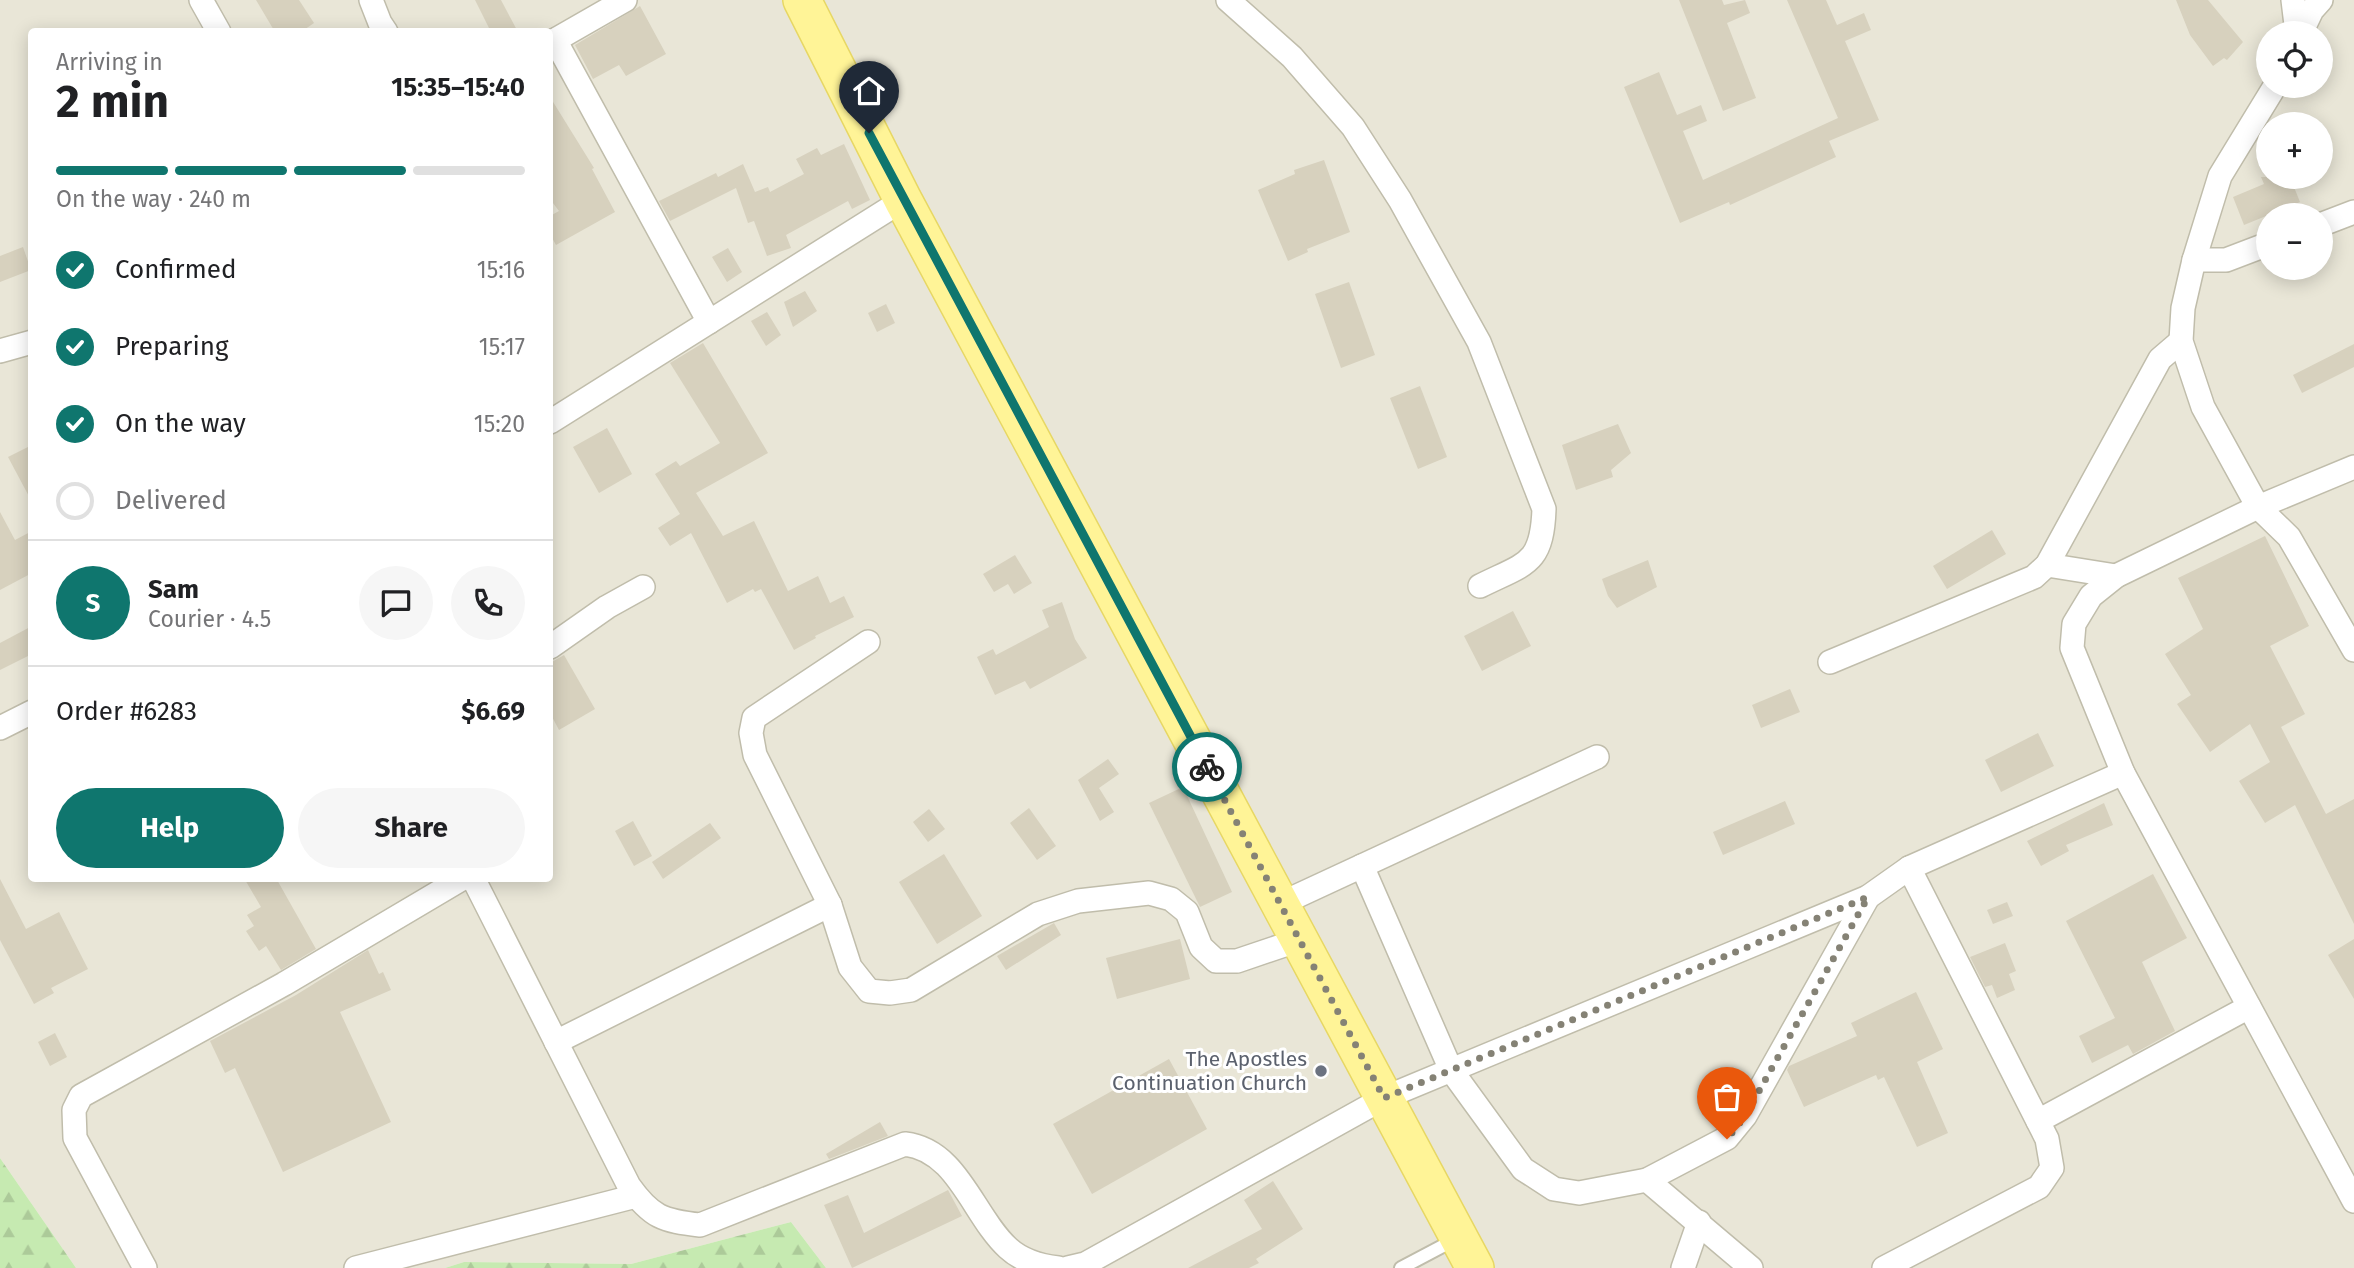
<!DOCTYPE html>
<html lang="en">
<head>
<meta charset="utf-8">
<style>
	body { margin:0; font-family:"Fira Sans",sans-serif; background:#f6f6f6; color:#202124; height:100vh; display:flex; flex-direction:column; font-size:26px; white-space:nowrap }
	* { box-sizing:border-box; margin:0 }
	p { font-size:23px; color:#757577 }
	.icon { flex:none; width:38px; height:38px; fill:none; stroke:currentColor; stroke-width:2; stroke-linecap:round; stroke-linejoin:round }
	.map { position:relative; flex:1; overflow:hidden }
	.details { position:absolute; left:28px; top:28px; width:525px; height:854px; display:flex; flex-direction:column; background:#fff; border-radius:7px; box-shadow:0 4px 18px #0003 }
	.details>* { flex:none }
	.tools { position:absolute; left:2256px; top:21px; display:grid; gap:14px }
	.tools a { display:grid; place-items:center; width:77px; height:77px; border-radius:50%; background:#fff; box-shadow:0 4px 18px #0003; font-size:35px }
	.pin { position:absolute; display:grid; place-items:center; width:60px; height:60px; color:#fff; margin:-72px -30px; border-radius:50% 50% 50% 0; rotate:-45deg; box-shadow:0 0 7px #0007 }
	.pin .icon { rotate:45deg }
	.courier { position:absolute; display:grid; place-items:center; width:70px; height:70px; margin:-35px; border:5px solid #0f766e; border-radius:50%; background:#fff; color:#222; box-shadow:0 2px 9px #0007 }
	.summary em { font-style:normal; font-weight:700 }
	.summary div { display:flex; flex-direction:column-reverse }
	.summary { display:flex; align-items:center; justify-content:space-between; height:119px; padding:0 28px }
	h1 { font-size:46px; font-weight:700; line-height:52px }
	.bar { display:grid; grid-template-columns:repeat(4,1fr); gap:10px 7px; align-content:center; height:84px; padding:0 28px }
	.bar i { height:9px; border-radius:5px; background:#e0e0e0 }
	.bar .current { background:#0f766e }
	.bar p { grid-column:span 4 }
	.line { display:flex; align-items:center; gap:18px; padding:0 28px; border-top:2px solid #e0e0e0 }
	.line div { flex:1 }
	.round { display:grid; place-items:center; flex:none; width:74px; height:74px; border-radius:37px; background:#f6f6f6 }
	ol { padding:0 28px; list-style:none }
	li { display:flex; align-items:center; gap:21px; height:77px }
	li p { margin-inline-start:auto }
	li .icon { padding:7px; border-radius:50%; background:#0f766e; color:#fff; stroke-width:4 }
	li:last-child { color:#757577 }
	li i { width:38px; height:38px; border:4px solid #e0e0e0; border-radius:50% }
	.cta { display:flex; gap:14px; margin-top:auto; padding:14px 28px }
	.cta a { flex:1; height:80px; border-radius:42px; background:#0f766e; color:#fff; font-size:28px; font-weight:700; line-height:80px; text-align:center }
	.cta a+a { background:#f6f6f6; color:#202124 }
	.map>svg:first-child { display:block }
	.residential { fill:#e9e6d7; fill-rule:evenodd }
	.forest { fill:url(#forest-firs) }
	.building { fill:#d7d1be }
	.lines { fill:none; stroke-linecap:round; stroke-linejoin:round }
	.service-casing { stroke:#c0bdab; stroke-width:16 }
	.minor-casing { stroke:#c0bdab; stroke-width:26 }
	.primary-casing { stroke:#e7d764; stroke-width:40 }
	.service { stroke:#fff; stroke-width:12 }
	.minor { stroke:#fff; stroke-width:23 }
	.primary { stroke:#fff497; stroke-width:37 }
	.done { stroke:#858275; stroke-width:7; stroke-dasharray:0 12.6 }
	.route { stroke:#0f766e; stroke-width:9 }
	.worship-dot { fill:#6b7280; stroke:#fff; stroke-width:2.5 }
	.labels { text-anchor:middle; stroke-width:6; stroke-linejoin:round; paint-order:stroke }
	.worship-label { font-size:21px; fill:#5b616d; stroke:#fff; text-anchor:end }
</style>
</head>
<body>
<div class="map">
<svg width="2354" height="1268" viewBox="0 0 2354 1268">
	<defs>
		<pattern id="forest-firs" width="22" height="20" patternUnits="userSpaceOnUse" patternTransform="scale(1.75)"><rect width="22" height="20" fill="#c6eab1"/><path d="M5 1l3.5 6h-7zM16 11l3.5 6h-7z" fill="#acca99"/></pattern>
	</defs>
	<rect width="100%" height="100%" fill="#f5f3e9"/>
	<path class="residential" d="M0 0H2354V1268H826L791 1222 631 1264 464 1262 445 1268H76L0 1158ZM32 32H550V878H32ZM2268 33H2320V86H2268ZM2268 124H2320V177H2268ZM2268 215H2320V268H2268Z"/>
	<g class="forest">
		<path d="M0 1158 76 1268H0Z"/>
		<path d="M791 1222 826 1268H445L464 1262 631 1264Z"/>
	</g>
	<g class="building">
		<path d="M256 0H299L314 23 301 32H275Z"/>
		<path d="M475 0H501L518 32H491Z"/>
		<path d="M1679 0H1722L1724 5 1745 0 1750 13 1727 23 1756 98 1723 111Z"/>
		<path d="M1787 0H1826L1837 25 1864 13 1871 30 1845 41 1879 120 1829 141 1836 157 1730 205 1729 202 1680 223 1624 87 1659 72 1677 115 1701 105 1707 121 1683 131 1703 180 1838 118Z"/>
		<path d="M2176 0H2208L2243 42 2227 60 2224 58 2213 66 2190 35Z"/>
		<path d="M640 6 666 54 626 76 619 65 593 79 575 45Z"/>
		<path d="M550 97 594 168 592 169 615 212 556 245 550 234V216L559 211 550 199Z"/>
		<path d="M844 144 870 200 852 209 848 201 786 235 791 248 767 256 754 221 748 223 736 188 670 221 659 201 716 173 718 177 743 164 755 192 768 187 770 192 804 174 796 159 817 148 821 155Z"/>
		<path d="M1324 160 1350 232 1307 249 1308 252 1288 261 1258 190 1295 174 1294 170Z"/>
		<path d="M2261 177H2290L2300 202 2244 225 2233 197 2264 184Z"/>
		<path d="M23 247 31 270 0 282V256Z"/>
		<path d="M728 248 742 272 727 282 712 257Z"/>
		<path d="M1349 282 1375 355 1341 368 1315 294Z"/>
		<path d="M805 291 817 311 793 327 784 302Z"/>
		<path d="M886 304 895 323 877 332 868 313Z"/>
		<path d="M767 312 781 335 766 346 751 321Z"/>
		<path d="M703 343 768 453 696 493 723 536 754 521 788 591 818 576 830 603 844 596 854 617 815 636 816 638 794 650 761 589 755 592 753 589 727 603 691 533 670 546 658 528 680 514 655 474 676 461 680 466 720 443 670 363Z"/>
		<path d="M2354 344V367L2302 393 2293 375Z"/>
		<path d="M1420 386 1447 457 1418 469 1390 398Z"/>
		<path d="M1618 424 1631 453 1611 470 1613 477 1576 490 1562 445Z"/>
		<path d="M607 428 632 474 599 493 573 447Z"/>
		<path d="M32 445V502L8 457Z"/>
		<path d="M0 512 15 540 32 531V573L0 590Z"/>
		<path d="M1992 530 2006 554 1947 589 1933 566Z"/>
		<path d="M2265 536 2309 626 2270 646 2305 714 2281 727 2326 814 2354 799V924L2295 805 2265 823 2239 781 2270 762 2250 724 2210 752 2177 704 2191 695 2165 654 2203 629 2178 578Z"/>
		<path d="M1015 555 1032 583 1014 594 1008 584 994 592 983 574Z"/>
		<path d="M1648 560 1657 587 1617 608 1608 596 1602 579Z"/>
		<path d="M1062 602 1075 639 1087 658 1030 689 1025 681 995 695 977 657 993 649 996 655 1049 627 1042 610Z"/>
		<path d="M1513 611 1531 646 1482 671 1464 636Z"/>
		<path d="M32 626V654L0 670V643Z"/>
		<path d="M564 655 595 709 559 730 550 713V663Z"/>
		<path d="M1790 689 1800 712 1761 728 1752 705Z"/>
		<path d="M2038 733 2054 766 2001 792 1985 760Z"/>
		<path d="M1108 759 1119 774 1099 788 1114 812 1100 821 1078 780Z"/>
		<path d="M1183 787 1232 892 1200 907 1149 803Z"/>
		<path d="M1785 801 1795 824 1723 855 1713 832Z"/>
		<path d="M2104 803 2113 825 2066 845 2069 851 2041 866 2027 841Z"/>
		<path d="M1029 808 1056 846 1037 860 1010 823Z"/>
		<path d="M929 809 945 829 928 842 913 822Z"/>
		<path d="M633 821 652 856 634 866 615 831Z"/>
		<path d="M710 823 721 838 663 879 652 862Z"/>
		<path d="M944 854 982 916 937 944 899 882Z"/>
		<path d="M2153 874 2187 938 2142 962 2175 1031 2133 1054 2128 1045 2092 1063 2079 1036 2115 1018 2066 921Z"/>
		<path d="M244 878H276L316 949 281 970 266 946 259 951 246 931 254 926 247 915 261 907Z"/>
		<path d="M0 879 26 929 59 912 88 969 51 988 54 993 34 1004 0 940Z"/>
		<path d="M2007 902 2013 916 1993 924 1987 910Z"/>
		<path d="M1054 923 1061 935 1006 970 997 956Z"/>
		<path d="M1180 939 1190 979 1117 999 1106 958Z"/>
		<path d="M2354 939V999L2328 955Z"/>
		<path d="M2005 943 2016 971 2009 974 2015 990 1997 998 1992 985 1985 987 1970 957Z"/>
		<path d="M368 950 379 974 383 972 391 990 340 1012 391 1122 283 1172 235 1068 225 1073 210 1041 296 995Z"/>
		<path d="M1916 992 1943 1049 1917 1062 1948 1133 1917 1147 1884 1077 1878 1080 1876 1075 1804 1107 1787 1070 1789 1066 1857 1036 1851 1023Z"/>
		<path d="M55 1033 67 1057 50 1066 38 1042Z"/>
		<path d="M1169 1059 1207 1129 1092 1194 1053 1124Z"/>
		<path d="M880 1122 888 1136 829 1159 826 1154Z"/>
		<path d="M1273 1181 1303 1229 1256 1259 1259 1263 1249 1268H1188L1262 1229 1244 1200Z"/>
		<path d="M948 1190 962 1216 852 1268 824 1205 848 1195 864 1233Z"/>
	</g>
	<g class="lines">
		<defs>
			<path id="service" d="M1401 1268 1456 1239"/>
			<g id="minor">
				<path d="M201 0 219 32"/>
				<path d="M371 0 380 23 386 32"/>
				<path d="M1228 0 1292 57 1353 127 1400 200 1479 342 1544 509C1542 565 1526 563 1480 586"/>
				<path d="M2293 0 2297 33"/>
				<path d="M2301 33 2312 10 2321 0"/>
				<path d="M555 40 709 322"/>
				<path d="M550 43 625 0"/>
				<path d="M2275 86 2220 176 2194 260 2183 308 2181 341 2203 407 2258 507 2289 537 2354 650"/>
				<path d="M2320 225 2354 212"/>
				<path d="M2194 260H2226L2268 244"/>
				<path d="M0 351 32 342"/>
				<path d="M550 422 903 200"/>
				<path d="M2354 467 2258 507 2116 576 2091 596 2074 624 2072 648 2123 773 2354 1201"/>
				<path d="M2047 565 2116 576"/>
				<path d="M868 642 754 718 751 733 755 755 830 905 850 967 869 991 890 993 911 990 1038 914 1078 901 1149 893 1171 899 1187 912 1201 947 1216 961H1237L1299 940"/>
				<path d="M550 647 607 607 643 587"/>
				<path d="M1830 662 2034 577 2047 565 2160 359 2181 341"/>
				<path d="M0 728 32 712"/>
				<path d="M1362 866 1451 1070 1523 1169 1554 1189 1579 1193 1647 1180 1727 1138 1745 1116 1868 897"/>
				<path d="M473 878 629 1186C651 1217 663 1221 700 1225L905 1144C958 1150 973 1216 1008 1248 1021 1260 1041 1266 1058 1268"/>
				<path d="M1280 904 1597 757"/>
				<path d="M556 1042 830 905"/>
				<path d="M2038 1121 2249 1007"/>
				<path d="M1647 1180 1751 1268"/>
				<path d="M145 1268 75 1138 74 1110 81 1096 284 984 463 878"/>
				<path d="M356 1268 636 1196"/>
				<path d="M1068 1268 1085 1264 1384 1098 1868 897 1909 868 2123 773"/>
				<path d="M1683 1268 1699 1222"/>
				<path d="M1884 1268 2039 1187 2052 1168 2047 1139 1909 868"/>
			</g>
			<path id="primary" d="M802 0 903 200 1475 1268"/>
		</defs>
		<use href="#service" class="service-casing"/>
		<use href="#minor" class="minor-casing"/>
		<use href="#primary" class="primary-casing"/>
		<use href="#service" class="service"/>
		<use href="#minor" class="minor"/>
		<use href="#primary" class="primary"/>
	</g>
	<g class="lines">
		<path class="done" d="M1207 767 1384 1098 1868 897 1745 1116 1727 1139"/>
		<path class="route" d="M869 133 1207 767"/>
	</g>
	<circle class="worship-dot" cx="1321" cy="1071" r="7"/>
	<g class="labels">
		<g class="worship-label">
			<text x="1307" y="1066">The Apostles<tspan x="1307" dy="24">Continuation Church</tspan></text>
		</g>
	</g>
</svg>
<div class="tools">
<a><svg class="icon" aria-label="locate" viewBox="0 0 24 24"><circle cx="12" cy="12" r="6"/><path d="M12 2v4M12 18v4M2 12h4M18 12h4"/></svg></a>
<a>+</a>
<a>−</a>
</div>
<div class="pin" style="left:1727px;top:1139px;background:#ea580c"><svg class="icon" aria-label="bag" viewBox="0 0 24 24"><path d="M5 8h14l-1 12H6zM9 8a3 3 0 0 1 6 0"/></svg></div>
<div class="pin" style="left:869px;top:133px;background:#1f2937"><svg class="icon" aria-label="home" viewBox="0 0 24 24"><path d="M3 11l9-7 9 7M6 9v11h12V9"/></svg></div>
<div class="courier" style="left:1207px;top:767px"><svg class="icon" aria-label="bike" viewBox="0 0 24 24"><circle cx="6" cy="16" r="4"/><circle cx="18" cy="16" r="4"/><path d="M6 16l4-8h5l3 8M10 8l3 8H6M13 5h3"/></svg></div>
<section class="details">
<div class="summary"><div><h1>2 min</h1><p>Arriving in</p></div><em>15:35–15:40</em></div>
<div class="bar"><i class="current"></i><i class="current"></i><i class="current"></i><i></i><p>On the way · 240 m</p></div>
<ol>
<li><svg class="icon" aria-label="check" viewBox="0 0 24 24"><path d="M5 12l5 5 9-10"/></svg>Confirmed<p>15:16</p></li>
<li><svg class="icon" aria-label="check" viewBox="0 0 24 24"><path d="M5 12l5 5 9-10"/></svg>Preparing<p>15:17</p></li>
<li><svg class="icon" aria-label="check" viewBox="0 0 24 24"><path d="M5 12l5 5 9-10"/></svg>On the way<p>15:20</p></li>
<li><i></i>Delivered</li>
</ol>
<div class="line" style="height:126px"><b class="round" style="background:#0f766e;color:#fff">S</b><div><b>Sam</b><p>Courier · 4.5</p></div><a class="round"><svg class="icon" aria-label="chat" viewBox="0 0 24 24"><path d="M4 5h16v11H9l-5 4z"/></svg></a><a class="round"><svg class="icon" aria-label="phone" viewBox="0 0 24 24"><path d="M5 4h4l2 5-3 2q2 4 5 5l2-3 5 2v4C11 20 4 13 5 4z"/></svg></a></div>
<div class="line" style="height:91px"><div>Order #6283</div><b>$6.69</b></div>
<div class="cta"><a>Help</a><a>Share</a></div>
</section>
</div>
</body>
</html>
